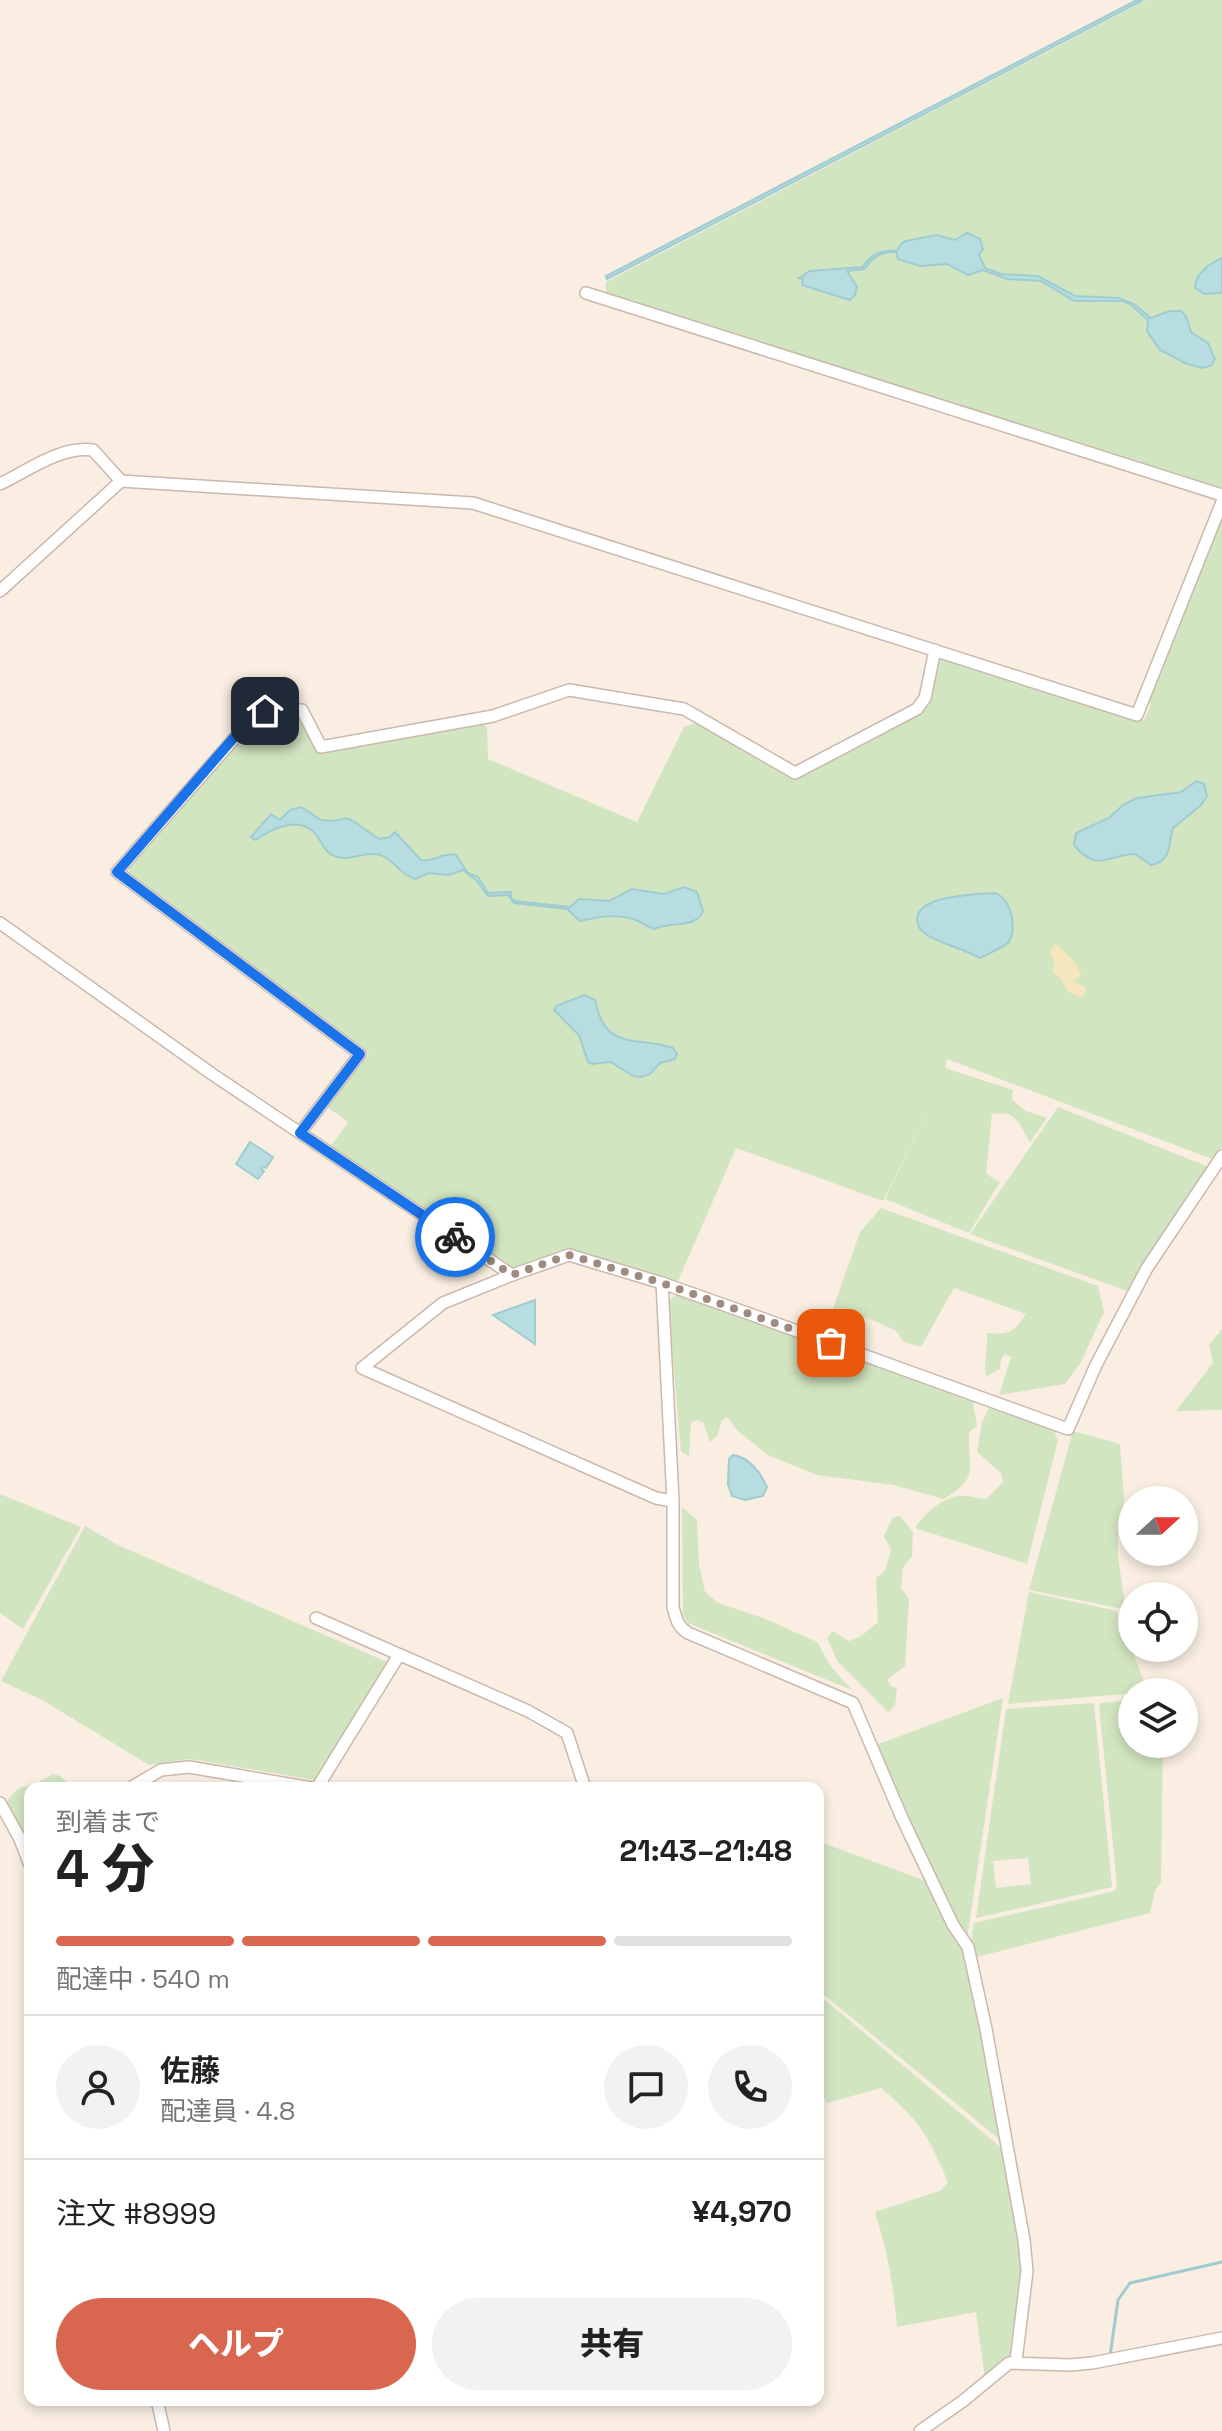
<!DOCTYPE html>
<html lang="ja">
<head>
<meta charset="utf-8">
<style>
	body { margin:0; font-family:"Space Grotesk","Noto Sans JP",sans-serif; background:#f2f2f2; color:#222; height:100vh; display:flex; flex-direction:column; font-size:30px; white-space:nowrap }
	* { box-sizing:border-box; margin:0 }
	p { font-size:26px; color:#767676 }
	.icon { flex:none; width:44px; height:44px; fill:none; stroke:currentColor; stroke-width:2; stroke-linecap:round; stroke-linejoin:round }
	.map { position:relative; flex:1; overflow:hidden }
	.panel { position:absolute; left:24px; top:1782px; width:800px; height:624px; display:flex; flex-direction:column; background:#fff; border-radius:16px; box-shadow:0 4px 12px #0003 }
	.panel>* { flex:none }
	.needle { width:52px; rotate:69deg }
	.buttons { position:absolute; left:1118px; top:1486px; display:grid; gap:16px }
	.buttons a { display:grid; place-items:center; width:80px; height:80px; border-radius:50%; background:#fff; box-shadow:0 4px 12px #0003; font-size:40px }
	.pin { position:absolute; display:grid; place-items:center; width:68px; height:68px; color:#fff; margin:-34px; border-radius:16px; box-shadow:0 4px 12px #0006 }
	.courier { position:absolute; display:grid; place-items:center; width:80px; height:80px; margin:-40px; border:6px solid #1a73e8; border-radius:50%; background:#fff; color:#222; box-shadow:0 2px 10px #0007 }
	.overview em { font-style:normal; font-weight:800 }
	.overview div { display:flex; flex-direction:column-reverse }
	.overview { display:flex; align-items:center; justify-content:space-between; height:136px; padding:0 32px }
	h1 { font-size:52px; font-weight:800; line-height:60px }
	.bar { display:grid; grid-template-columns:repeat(4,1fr); gap:12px 8px; align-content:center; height:96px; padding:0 32px }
	.bar i { height:10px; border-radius:6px; background:#e0e0e0 }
	.bar .on { background:#d96750 }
	.bar p { grid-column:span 4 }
	.line { display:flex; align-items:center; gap:20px; padding:0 32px; border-top:2px solid #e0e0e0 }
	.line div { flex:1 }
	.round { display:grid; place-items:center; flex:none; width:84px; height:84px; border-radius:42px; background:#f2f2f2 }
	.cta { display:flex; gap:16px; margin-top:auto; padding:16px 32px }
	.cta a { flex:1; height:92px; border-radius:48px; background:#d96750; color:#fff; font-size:32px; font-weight:800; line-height:92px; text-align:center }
	.cta a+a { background:#f2f2f2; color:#222 }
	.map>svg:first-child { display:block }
	.green { fill:#d2e5c1; fill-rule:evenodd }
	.sand { fill:#f6e6be }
	.water { fill:#b7dde0; stroke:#9fccd1; stroke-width:2 }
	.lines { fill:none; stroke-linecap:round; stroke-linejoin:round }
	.stream { stroke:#9fccd1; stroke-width:3 }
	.minor-casing { stroke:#cbb8ac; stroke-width:14 }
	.minor { stroke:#fff; stroke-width:11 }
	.done { stroke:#9f8b7f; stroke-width:8; stroke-dasharray:0 14.4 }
	.route { stroke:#1a73e8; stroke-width:10 }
</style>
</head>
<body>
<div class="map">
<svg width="1222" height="2431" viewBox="0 0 1222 2431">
	<rect width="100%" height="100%" fill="#f9eee1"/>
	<g class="green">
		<path d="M1146 0H1222V489L606 295V282Z"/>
		<path d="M1222 519V1147L1212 1159 947 1059 945 1068 1013 1090 1012 1100 1026 1111 1047 1118 1030 1142C1018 1123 1017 1110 992 1114L986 1174 1000 1182 969 1233 885 1199 929 1108 883 1201 736 1148 678 1281 570 1251H560L513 1270 330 1147 348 1122 327 1107 369 1054 130 874 128 867 258 720 266 716 297 715 302 718 317 753 481 723 487 727 488 759 637 822 684 727 696 723 796 780 923 711 930 702 941 657 1144 720 1151 705 1148 700Z"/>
		<path d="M1058 1107 1209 1167 1127 1291 970 1234Z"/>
		<path d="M881 1208 1098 1286 1104 1312 1080 1364 1065 1384 999 1395 1011 1357 1005 1354 1001 1359 1000 1369 986 1377C983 1362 988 1349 987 1333 1010 1335 1013 1333 1026 1314L954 1288 921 1347 904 1342 895 1330 865 1317 843 1336 827 1326 860 1232Z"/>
		<path d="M677 1294 973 1402 977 1426 969 1432C967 1470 982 1475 944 1499L893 1485 817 1475 768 1455 737 1430 727 1417 722 1420 717 1436 710 1442 703 1422 697 1420 691 1423 689 1456 681 1452 668 1301Z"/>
		<path d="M1222 1329V1410L1176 1411 1213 1363 1209 1345Z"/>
		<path d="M990 1406 1054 1430 1058 1440 1027 1564 915 1528C925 1513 946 1494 965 1496 973 1496 978 1499 986 1499L1003 1482 1001 1473 977 1452 982 1422Z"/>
		<path d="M1073 1431 1120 1444 1124 1500 1118 1534V1556L1125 1606 1118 1608 1029 1590Z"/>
		<path d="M0 1494 81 1527 23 1629 0 1613Z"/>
		<path d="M682 1507 697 1520 699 1564 705 1592 718 1603 763 1618 817 1642 832 1668 852 1690 688 1623 683 1615Z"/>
		<path d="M900 1516 913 1532 912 1556 903 1568 901 1588 909 1599 905 1666 887 1680 891 1686 897 1688 895 1706 888 1712 838 1662 827 1638 833 1631 849 1641 860 1637 878 1622 876 1578 885 1571 891 1550 884 1536 893 1517Z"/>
		<path d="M85 1526 118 1545 387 1662 315 1780 190 1759 149 1765 44 1701 1 1681Z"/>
		<path d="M1029 1592 1117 1611 1148 1692 1008 1704Z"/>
		<path d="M1003 1698 967 1939 956 1925 873 1746Z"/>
		<path d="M1132 1700V1744H1163L1161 1882 1155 1891 1150 1913 973 1958 970 1948 974 1923 1115 1891 1117 1885 1099 1705 1101 1703Z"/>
		<path d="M1094 1703 1112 1887 976 1918 1006 1709ZM1028 1858 1031 1884 996 1888 993 1861Z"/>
		<path d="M53 1774 60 1776 74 1788H30V1844L28 1845 7 1802C19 1782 24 1790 41 1781 45 1779 49 1776 53 1774Z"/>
		<path d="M818 1841 931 1883 966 1949 1004 2143 818 1990Z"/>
		<path d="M818 1994 1004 2150 1025 2274 1014 2359 985 2380 976 2312 897 2327C894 2287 887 2250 875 2212L942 2190 948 2182C928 2135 920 2121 881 2088L827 2103 818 2086Z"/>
	</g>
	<path class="sand" d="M1055 944C1067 953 1076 961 1081 975L1074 982 1085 987 1086 992 1081 997 1068 992 1061 979 1053 973 1054 961 1050 952Z"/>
	<g class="water">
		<path d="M1137 0H1143L607 279 606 276Z"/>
		<path d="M967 233 980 239 983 249 979 255 985 268 1001 274 1038 276 1075 296 1119 298 1134 304 1151 318 1170 311H1181L1186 316 1191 332 1208 343 1215 359 1212 365 1203 368 1187 364 1160 350 1147 331 1148 320 1130 304 1122 301H1074L1041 281 1007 279 983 270 968 275 947 264 920 266 898 259 896 252C883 251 872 257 865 269L847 271 857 287 855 295 850 300 802 285 803 279 799 278 810 271 863 267C871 253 882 250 897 251L902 243 906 241 936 235 955 240Z"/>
		<path d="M1222 258V293L1205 294 1195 288C1194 275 1210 263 1222 258Z"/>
		<path d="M1197 781 1204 784 1207 796 1201 805 1173 828C1168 845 1172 861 1151 865L1135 854C1107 855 1097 873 1074 845L1076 833 1109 818 1124 804 1137 798 1181 792Z"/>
		<path d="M301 807 321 820 334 821 346 818 353 821 379 839 390 837 395 832 421 860C433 863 441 852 456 855L468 873 478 877 488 893 511 892V898L515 901 570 907 579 899 609 901 632 889 664 894 684 887 697 892 703 911C696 929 672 921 654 929 647 927 643 923 636 920 616 913 599 917 580 921L567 909 514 903 508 895 488 896 476 880 463 870 449 875 429 873 415 879C400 875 395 860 380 855 363 850 348 864 332 855 324 851 322 843 317 836 302 814 272 828 256 840L251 837 271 814 280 820 290 810Z"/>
		<path d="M995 893C1012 899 1018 931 1008 943 1005 946 984 956 980 958 963 948 943 945 927 935 922 932 917 926 917 920 916 895 978 894 995 893Z"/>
		<path d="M584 995 595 1000C606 1053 635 1035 673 1048L677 1054 675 1059 660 1063 650 1074 641 1077 633 1076 611 1062 592 1064 588 1062 579 1035 554 1010 556 1006Z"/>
		<path d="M250 1142 273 1157 266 1168 263 1166 261 1168 264 1171 258 1179 236 1164Z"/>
		<path d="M535 1300V1344L493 1315Z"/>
		<path d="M733 1455C749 1457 761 1473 767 1487L763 1496 745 1500 732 1496 728 1484 729 1459Z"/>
	</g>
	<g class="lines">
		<path class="stream" d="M1110 2356 1118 2300 1130 2283 1222 2262"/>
		<defs>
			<g id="minor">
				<path d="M586 293 1222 495"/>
				<path d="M0 484C29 470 60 446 93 450L121 481 473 503 1137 715 1222 502"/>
				<path d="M0 591 121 481"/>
				<path d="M0 923 212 1074 512 1275"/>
				<path d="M300 1133 360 1054 117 872 254 716 265 711 302 710 321 747 493 716 569 690 684 709 795 773 917 709 925 698 935 650"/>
				<path d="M662 1283 673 1501V1607C676 1619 678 1627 688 1633L853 1703 902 1818 953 1925 968 1947 986 2029 1024 2240 1027 2271 1016 2361"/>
				<path d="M673 1501 656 1498 362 1368 443 1303 512 1275 569 1255 662 1283 747 1313 1068 1429 1096 1365 1147 1268 1222 1156"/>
				<path d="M316 1618 528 1711 567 1733 585 1788"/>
				<path d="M130 1788 161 1770 189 1767 312 1788"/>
				<path d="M317 1788 399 1655"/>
				<path d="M0 1803 19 1837 30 1865"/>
				<path d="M157 2400 164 2431"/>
				<path d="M920 2431 963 2401 1009 2363 1070 2365 1092 2363 1222 2338"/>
			</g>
		</defs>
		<use href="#minor" class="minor-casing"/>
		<use href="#minor" class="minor"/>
	</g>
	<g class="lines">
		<path class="done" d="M455 1237 512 1275 569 1255 662 1283 831 1343"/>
		<path class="route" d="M265 711 254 716 237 734 117 872 360 1054 300 1133 455 1237"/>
	</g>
</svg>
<div class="buttons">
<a><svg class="needle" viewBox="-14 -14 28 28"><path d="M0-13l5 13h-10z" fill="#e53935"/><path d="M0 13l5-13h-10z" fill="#767676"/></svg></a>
<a><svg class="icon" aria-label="locate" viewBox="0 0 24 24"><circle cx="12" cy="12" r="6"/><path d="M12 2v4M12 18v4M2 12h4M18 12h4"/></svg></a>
<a><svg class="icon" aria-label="layers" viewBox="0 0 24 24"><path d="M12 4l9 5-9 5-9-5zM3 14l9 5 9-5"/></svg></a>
</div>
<div class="pin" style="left:831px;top:1343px;background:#ea580c"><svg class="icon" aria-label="bag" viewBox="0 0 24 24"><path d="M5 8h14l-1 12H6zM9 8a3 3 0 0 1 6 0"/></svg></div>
<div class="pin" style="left:265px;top:711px;background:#1f2937"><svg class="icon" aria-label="home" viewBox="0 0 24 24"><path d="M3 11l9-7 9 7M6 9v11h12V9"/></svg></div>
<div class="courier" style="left:455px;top:1237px"><svg class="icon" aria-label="bike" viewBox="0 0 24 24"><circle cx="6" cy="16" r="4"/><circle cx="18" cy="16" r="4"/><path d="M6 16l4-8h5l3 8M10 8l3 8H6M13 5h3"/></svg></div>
<section class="panel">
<div class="overview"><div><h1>4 分</h1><p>到着まで</p></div><em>21:43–21:48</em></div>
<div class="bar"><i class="on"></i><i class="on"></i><i class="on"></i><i></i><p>配達中 · 540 m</p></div>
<div class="line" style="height:144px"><a class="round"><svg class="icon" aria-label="person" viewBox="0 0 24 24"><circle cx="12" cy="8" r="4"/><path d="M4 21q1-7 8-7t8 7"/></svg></a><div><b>佐藤</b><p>配達員 · 4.8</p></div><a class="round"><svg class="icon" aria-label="chat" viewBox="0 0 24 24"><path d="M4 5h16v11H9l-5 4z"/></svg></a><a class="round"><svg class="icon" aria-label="phone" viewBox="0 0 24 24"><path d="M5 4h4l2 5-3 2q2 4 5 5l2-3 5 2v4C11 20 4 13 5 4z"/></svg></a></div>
<div class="line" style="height:104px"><div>注文 #8999</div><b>¥4,970</b></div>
<div class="cta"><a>ヘルプ</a><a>共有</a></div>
</section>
</div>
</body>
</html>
